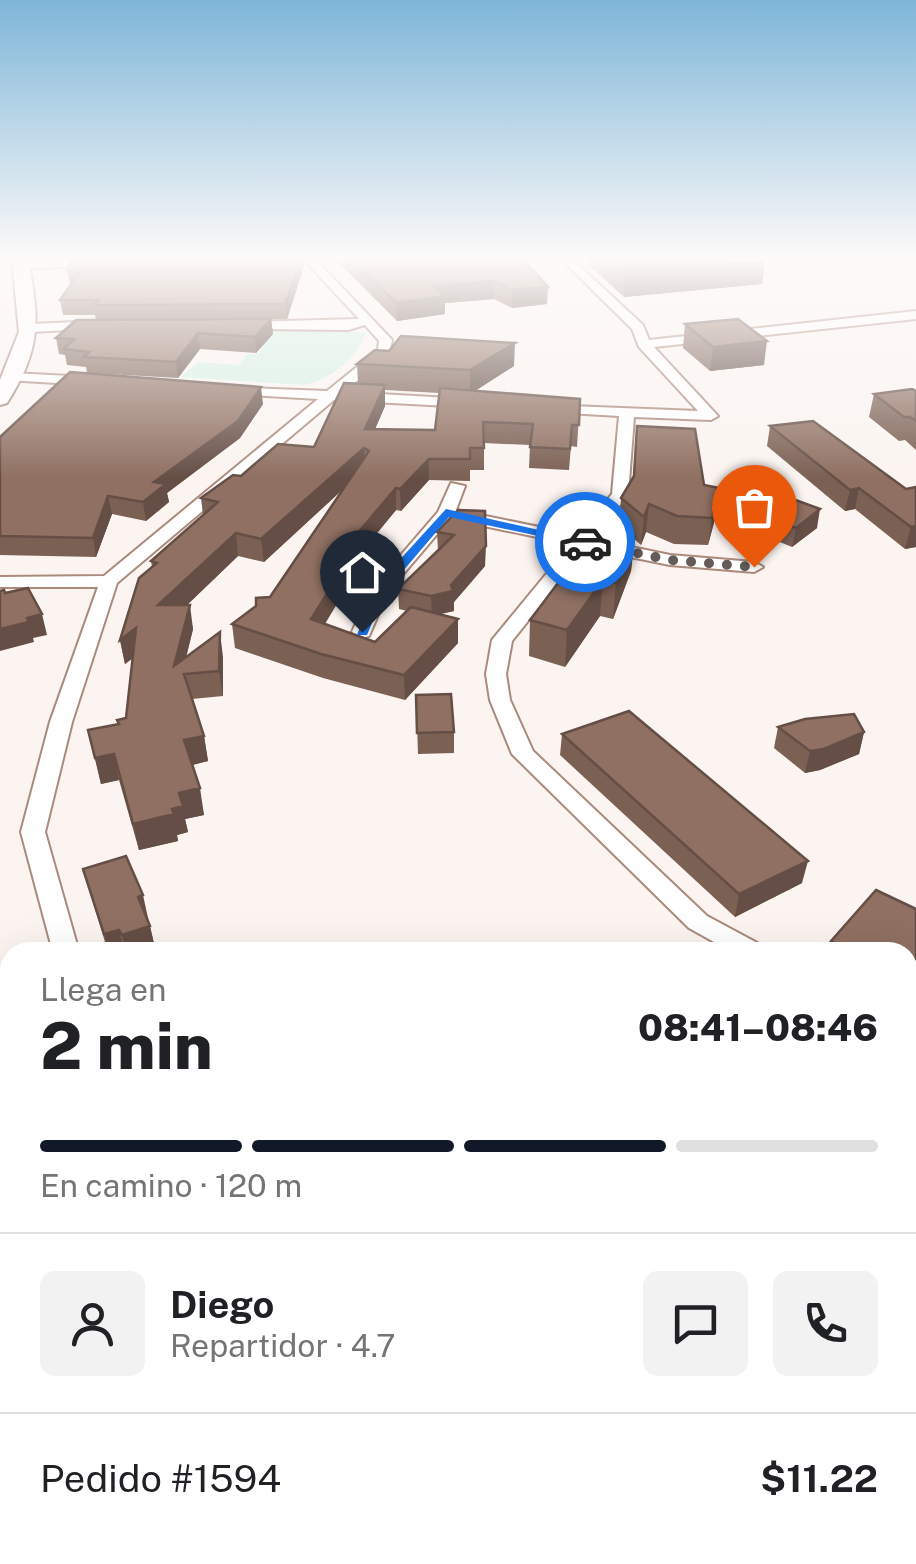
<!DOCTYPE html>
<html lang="es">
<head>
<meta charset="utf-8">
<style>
	body { margin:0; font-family:"Public Sans",sans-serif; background:#f2f2f2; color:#202124; height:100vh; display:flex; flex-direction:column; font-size:38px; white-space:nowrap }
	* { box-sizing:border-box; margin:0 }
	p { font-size:32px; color:#757577 }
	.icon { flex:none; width:55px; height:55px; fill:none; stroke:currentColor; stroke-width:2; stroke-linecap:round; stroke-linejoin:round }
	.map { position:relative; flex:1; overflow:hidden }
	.side { position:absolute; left:0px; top:942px; width:918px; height:622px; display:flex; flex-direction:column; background:#fff; border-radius:30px 30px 0 0; box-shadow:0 10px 40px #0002 }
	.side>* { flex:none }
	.pin { position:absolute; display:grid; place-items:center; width:85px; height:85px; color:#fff; margin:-102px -42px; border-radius:50% 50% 50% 0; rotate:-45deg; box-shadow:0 0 10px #0007 }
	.pin .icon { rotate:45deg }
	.courier { position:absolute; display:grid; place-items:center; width:100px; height:100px; margin:-50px; border:8px solid #1a73e8; border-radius:50%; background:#fff; color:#222; box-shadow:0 2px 12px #0007 }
	.head em { font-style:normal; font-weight:800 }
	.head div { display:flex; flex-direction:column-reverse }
	.head { display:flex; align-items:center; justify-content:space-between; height:170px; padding:0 40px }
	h1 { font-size:65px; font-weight:800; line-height:75px }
	.bar { display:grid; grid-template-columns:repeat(4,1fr); gap:15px 10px; align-content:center; height:120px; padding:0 40px }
	.bar i { height:12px; border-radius:8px; background:#e0e0e0 }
	.bar .selected { background:#111827 }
	.bar p { grid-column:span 4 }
	.line { display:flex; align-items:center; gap:25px; padding:0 40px; border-top:2px solid #e0e0e0 }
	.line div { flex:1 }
	.round { display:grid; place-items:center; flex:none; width:105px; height:105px; border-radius:15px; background:#f2f2f2 }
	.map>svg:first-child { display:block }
	.green { fill:#d3f0e2 }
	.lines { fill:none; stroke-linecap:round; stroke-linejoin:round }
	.street-casing { stroke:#ab8a7c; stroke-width:4 }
	.secondary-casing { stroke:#ab8a7c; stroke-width:4 }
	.street { fill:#fff; fill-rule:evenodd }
	.secondary { fill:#fff; fill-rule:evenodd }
	.wall { fill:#7b6054; fill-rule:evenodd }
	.shaded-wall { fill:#644e45 }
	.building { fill:#8f7062; stroke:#644e45; stroke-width:2.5 }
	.route { fill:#1a73e8 }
	.done { stroke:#655b58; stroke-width:10; stroke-dasharray:0 18 }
</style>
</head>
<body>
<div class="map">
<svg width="916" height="1564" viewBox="0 0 916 1564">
	<rect width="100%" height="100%" fill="#fbf4f1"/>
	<path class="green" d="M198 331 366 332C359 357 330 380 304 385L181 377 198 362 239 365 247 354H258L266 342Z"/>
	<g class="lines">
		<defs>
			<g id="street">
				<path d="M78 260H143L137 263 21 269 15 266 21 263Z"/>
				<path d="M304 260H316L392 340 389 354 344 392 468 399 475 403 468 407 334 400 117 583 72 722 45 832 79 952H53L21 832 50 722 98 587H0V577L104 576 318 399 230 394 223 390 225 387 327 391 378 350 379 341 365 325 348 330 241 329V323L245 322 359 319Z"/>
				<path d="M562 260H573L643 325 649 340 916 311V319L654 347 718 416 711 420 634 417 628 495 593 539 670 555 754 562 763 567 754 572 670 565 586 548 512 641 506 674 510 700 533 751 707 916 761 945 765 952H732L689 928 512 754 490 700 486 674 492 640 571 544 450 519 388 592 369 636 362 638 352 632 370 591 438 512 451 483 465 486 456 510 578 535 612 494 619 416 550 412 545 411V405L698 411 639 347 632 329Z"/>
				<path d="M98 321 102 322V328L32 332 26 328 32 324Z"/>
				<path d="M12 373 89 377 96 381 89 385 7 380 5 377Z"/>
				<path d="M908 1031 916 1034V1057L908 1054Z"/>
				<path d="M916 1215V1265L908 1268V1218Z"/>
				<path d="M835 1555H875L877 1564H837Z"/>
			</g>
			<path id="secondary" d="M12 260H28C40 320 41 350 7 403L0 405V380L19 332Z"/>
		</defs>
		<use href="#street" class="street-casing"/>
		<use href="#secondary" class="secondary-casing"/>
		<use href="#street" class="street"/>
		<use href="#secondary" class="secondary"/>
	</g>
	<g class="wall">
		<path d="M336 260H524L547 304 512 308 494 299 445 303V314L397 321Z"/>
		<path d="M589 260H765L762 284 624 297 589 265Z"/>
		<path d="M304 266 287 319 96 320 95 315H63L60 300 72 284H70L67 270Z"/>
		<path d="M271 319 273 334 256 353 200 349 178 378 90 373 263 404 240 438 167 493 169 502 146 521 112 514 96 557 0 555V437L87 373 86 367 67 365 65 355 59 354 56 338Z"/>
		<path d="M685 324 764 365 710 371 683 348Z"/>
		<path d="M357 364 514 366 475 391 580 399 577 447 571 446 569 470 529 468 530 445 484 443V470H470V481L429 480 401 511 396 510 355 560 356 572 325 624 375 642 407 611 399 609 398 589 438 550 437 532 458 510 485 566 454 602V611L440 614 458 643 405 700 323 678 235 648 232 624 270 597 343 489 264 562 238 556 187 605 193 629 186 657H223V696L192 699 204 736 208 761 192 765 204 815 185 819 188 832 177 835 178 841 139 850 119 780 101 784 88 730 118 724 126 718 132 658 125 664 120 640 152 567 151 561 203 515 201 498 241 476 314 447 358 384ZM385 390 439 393 435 430 375 429 385 406Z"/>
		<path d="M916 391V450L905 440 899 441 869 417 874 394Z"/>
		<path d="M637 426 704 485 719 488 716 515 708 545 674 544 646 532 641 545 634 539 631 571 613 619 600 616 565 667 529 656 530 620 630 536 619 526 621 498 633 477Z"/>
		<path d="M770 426 906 489 916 547 905 549 855 509 845 511 767 446Z"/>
		<path d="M740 506 817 528 792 547 738 525Z"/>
		<path d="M416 695 454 732V753L418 754Z"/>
		<path d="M778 727 864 732 859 754 820 770 805 773 774 748Z"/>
		<path d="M562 734 802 883 735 917 560 755Z"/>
		<path d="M83 869 148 918 155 948 143 952H108Z"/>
		<path d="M916 909V1012L908 1007V952H828L831 941Z"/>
		<path d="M916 1457V1518L908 1510V1466Z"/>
	</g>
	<g class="shaded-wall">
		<path d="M301 260H304V266L287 319 285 304Z"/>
		<path d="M728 260H765L762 284 624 297 626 269Z"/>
		<path d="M494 281V299L445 303V314L397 321 396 303 433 286Z"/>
		<path d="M548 287 547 304 512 308V290Z"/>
		<path d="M271 319 273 334 256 353 255 337Z"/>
		<path d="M198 333 200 349 178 378 176 362Z"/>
		<path d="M767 341 764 365 710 371 713 347Z"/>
		<path d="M515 343 514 366 470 394V370Z"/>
		<path d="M385 385V406L366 450 365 429Z"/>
		<path d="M261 387 263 404 240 438 167 493 169 502 146 521 143 502 154 482Z"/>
		<path d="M364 448 365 469 264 562 261 539Z"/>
		<path d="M429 459V480L401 511 400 489Z"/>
		<path d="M396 488V510L355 560 356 572 313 643 311 619 345 548Z"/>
		<path d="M719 488 716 515 708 545 712 518Z"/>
		<path d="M859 488 855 509 845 511 850 490Z"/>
		<path d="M108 496 112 514 96 557 93 538Z"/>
		<path d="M649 504 646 532 641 545 644 517Z"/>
		<path d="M820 509 817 528 792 547 796 528Z"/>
		<path d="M916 526V547L905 549 911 527Z"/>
		<path d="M236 533 238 556 162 629 158 605Z"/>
		<path d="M635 537 631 571 613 619 616 583Z"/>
		<path d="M486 546 485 566 454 602V611L432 616 431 596 451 585Z"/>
		<path d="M603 580 600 616 565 667 567 630Z"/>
		<path d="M190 605 193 629 178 691 174 666Z"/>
		<path d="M42 614 47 635 33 638 34 642 0 651V629L27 618Z"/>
		<path d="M458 619V643L405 700 404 675Z"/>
		<path d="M136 628 140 653 125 664 120 640Z"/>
		<path d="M220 632 223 657V696L219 671Z"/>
		<path d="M864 732 859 754 820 770 805 773 810 751Z"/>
		<path d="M204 736 208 761 188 766 184 740Z"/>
		<path d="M114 754 119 780 101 784 95 758Z"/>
		<path d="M200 788 204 815 185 819 188 832 177 835 178 841 139 850 133 824 179 793Z"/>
		<path d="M808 861 802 883 735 917 739 894Z"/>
		<path d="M143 895 148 918 143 919 138 897Z"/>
		<path d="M150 926 155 948 143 952H126L122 935Z"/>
		<path d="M119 930 124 952H109L104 934Z"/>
	</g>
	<g class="building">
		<path d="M70 260H301L285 304 93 305 99 300H60L82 269 67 270Z"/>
		<path d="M352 260H524L548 287 512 290 494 281 433 286 445 296 396 303Z"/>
		<path d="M615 260H728L626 269Z"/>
		<path d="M271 319 255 337 198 333 176 362 84 357 89 352 64 349 74 339 56 338 76 320Z"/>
		<path d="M738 319 767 341 713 347 685 324Z"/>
		<path d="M401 336 515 343 470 370 357 364 375 350 389 351Z"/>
		<path d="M70 372 261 387 238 421 154 482 166 484 143 502 108 496 93 538 0 536V437Z"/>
		<path d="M344 383 385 385 365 429 435 430 440 388 580 399 579 425H572L570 449 530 447 533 424 483 422 484 448H470V459H429L400 489 396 488 345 548 355 549 311 619 375 642 411 607 458 619 404 675 321 654 232 624 256 606V598L270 597 369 451 364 448 261 539 236 533 158 605H190L174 666 220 632 219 671 184 674 204 736 184 740 200 788 179 793 183 806 172 809 174 814 133 824 114 754 95 758 88 730 119 724 117 720 126 718 136 628 120 640 139 578 157 563 151 561 218 502 201 498 233 475 241 476 278 444 314 447Z"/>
		<path d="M912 389 916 391V421L910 417H904L874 394Z"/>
		<path d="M813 421 906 489 916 487V526L911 527 859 488 850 490 770 426Z"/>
		<path d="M637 426 695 429 704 485 719 488 712 518 677 516 649 504 644 517 621 498 634 476Z"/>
		<path d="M768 490 820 509 796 528 740 506Z"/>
		<path d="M458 510 485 511 486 546 451 585 453 591 431 596 398 589 454 535 437 532Z"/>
		<path d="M599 529 635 537 616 583 603 580 567 630 530 620Z"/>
		<path d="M28 588 42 614 27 618 29 622 0 629V591L4 590 5 593Z"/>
		<path d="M451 694 454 732 417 733 416 695Z"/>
		<path d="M629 711 808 861 739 894 562 734Z"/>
		<path d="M854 714 864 732 824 749 810 751 778 727 805 719Z"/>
		<path d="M126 856 143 895 138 897 150 926 122 935 119 930 104 934 83 869Z"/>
		<path d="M876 890 916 909V985L908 981V952H853L831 941Z"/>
		<path d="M916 1457V1488L908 1479V1466Z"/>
	</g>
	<linearGradient id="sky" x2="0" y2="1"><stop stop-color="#7eb6d8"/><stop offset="0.54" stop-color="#fdfaf9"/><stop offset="1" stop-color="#fdfaf9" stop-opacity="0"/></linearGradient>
	<rect width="916" height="479" fill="url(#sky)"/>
	<path class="route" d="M446 509 592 542 585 546 449 517 385 592 367 635H357L374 588Z"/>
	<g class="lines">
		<path class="done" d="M585 542 670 560 754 567"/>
	</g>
</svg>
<div class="pin" style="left:754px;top:567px;background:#ea580c"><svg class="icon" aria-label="bag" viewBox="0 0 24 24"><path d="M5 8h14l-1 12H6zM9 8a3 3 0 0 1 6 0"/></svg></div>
<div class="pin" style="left:362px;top:632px;background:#1f2937"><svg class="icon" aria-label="home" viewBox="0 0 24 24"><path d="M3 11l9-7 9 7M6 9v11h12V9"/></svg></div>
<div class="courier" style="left:585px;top:542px"><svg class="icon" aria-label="car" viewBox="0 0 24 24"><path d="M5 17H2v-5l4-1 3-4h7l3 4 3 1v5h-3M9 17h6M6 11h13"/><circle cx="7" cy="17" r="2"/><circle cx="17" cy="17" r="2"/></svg></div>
<section class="side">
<div class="head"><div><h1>2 min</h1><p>Llega en</p></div><em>08:41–08:46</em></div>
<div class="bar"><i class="selected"></i><i class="selected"></i><i class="selected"></i><i></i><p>En camino · 120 m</p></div>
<div class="line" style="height:180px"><a class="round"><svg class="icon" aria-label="person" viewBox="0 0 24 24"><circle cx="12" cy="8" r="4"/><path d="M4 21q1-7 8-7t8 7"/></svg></a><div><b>Diego</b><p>Repartidor · 4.7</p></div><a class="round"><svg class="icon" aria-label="chat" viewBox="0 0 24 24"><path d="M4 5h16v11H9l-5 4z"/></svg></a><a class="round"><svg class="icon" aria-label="phone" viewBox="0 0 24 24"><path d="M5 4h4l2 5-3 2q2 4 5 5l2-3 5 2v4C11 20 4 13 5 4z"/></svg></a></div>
<div class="line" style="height:130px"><div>Pedido #1594</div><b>$11.22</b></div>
</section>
</div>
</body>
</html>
